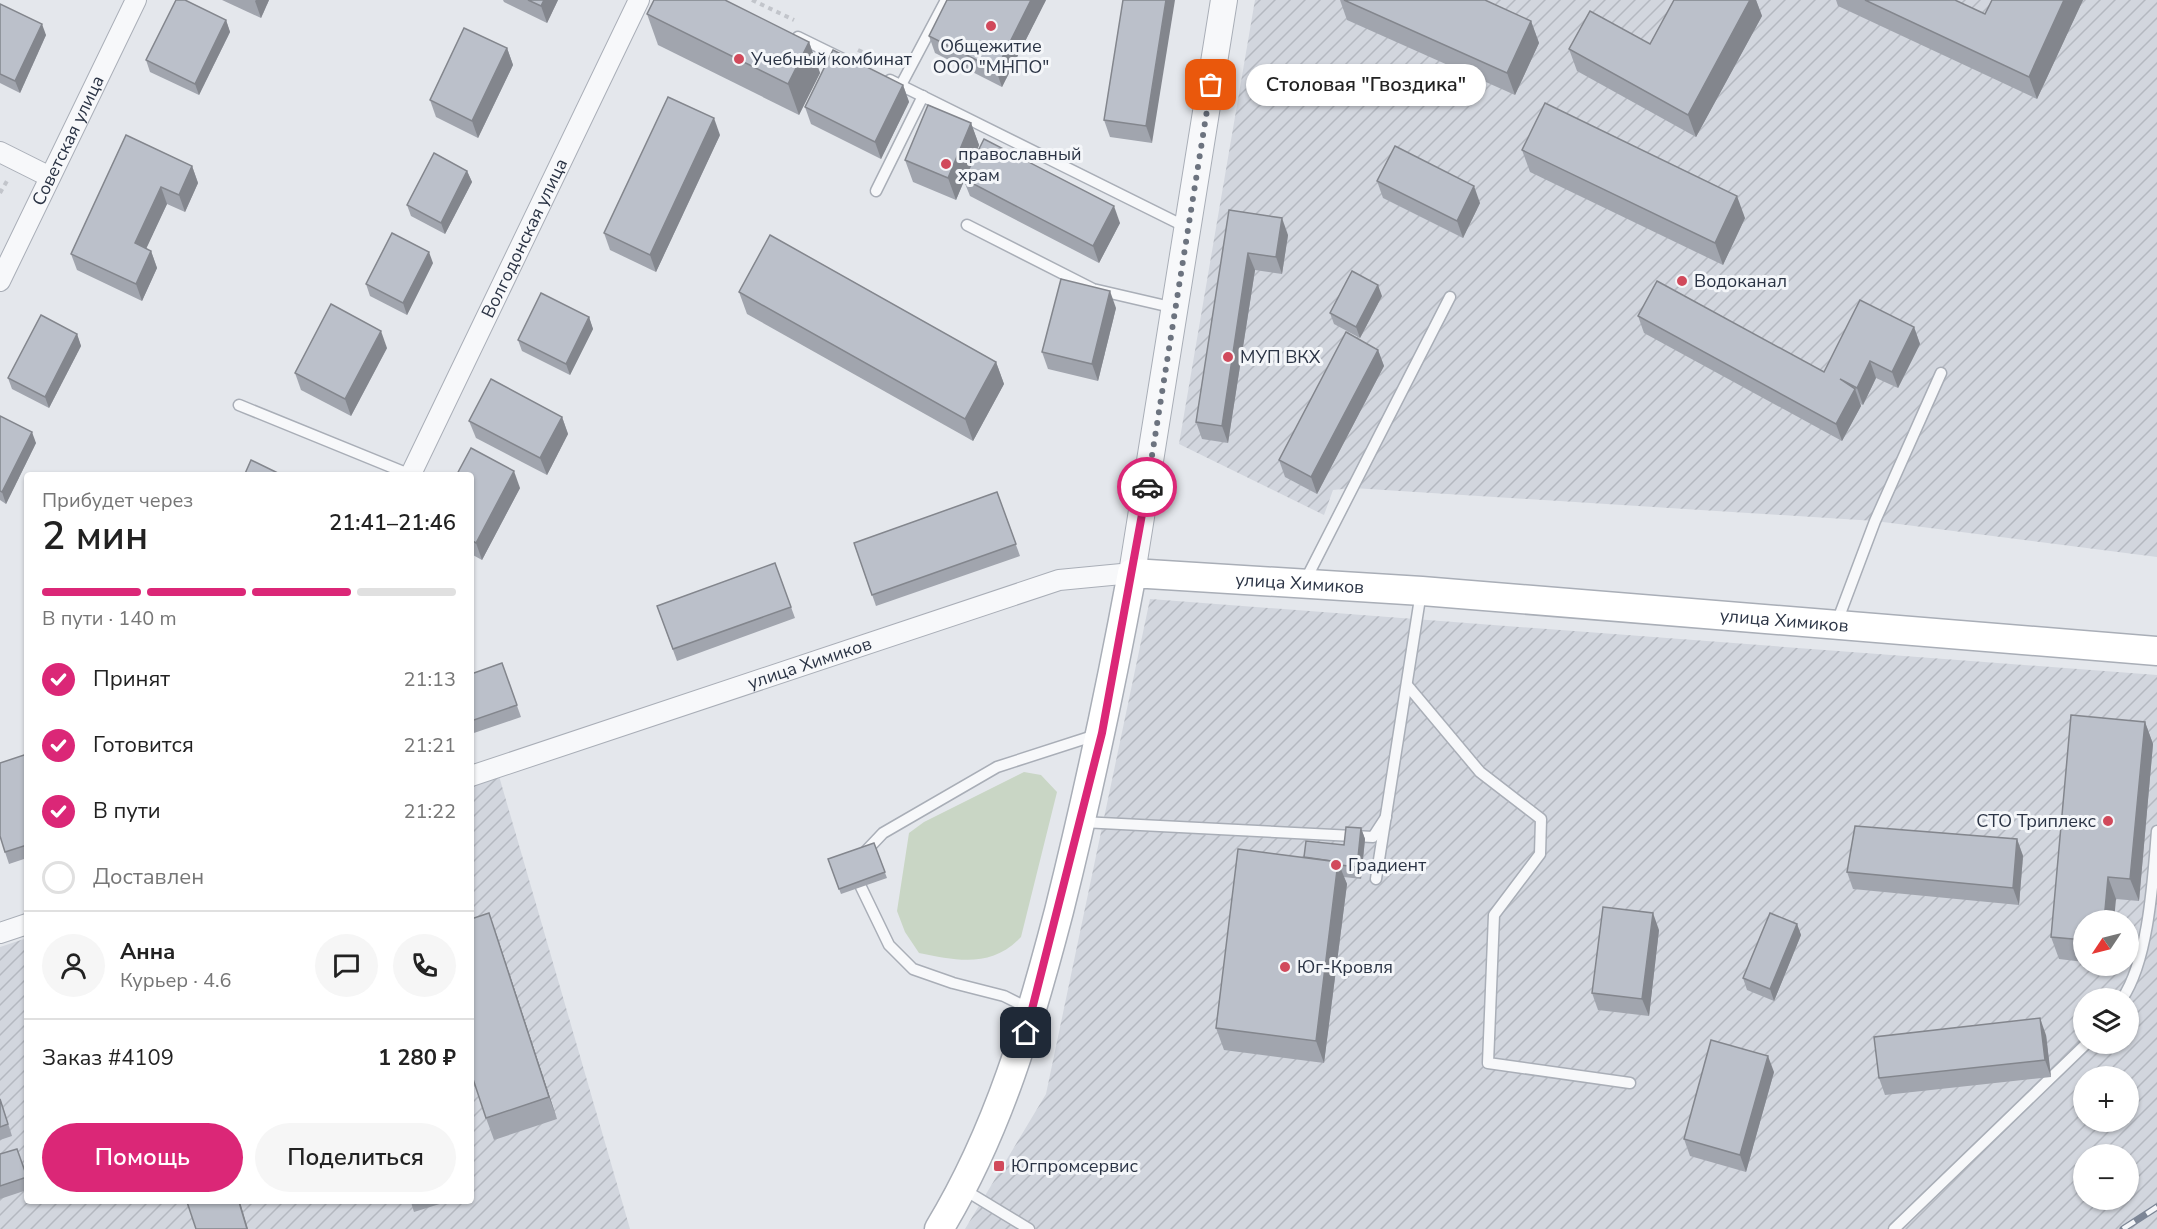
<!DOCTYPE html>
<html lang="ru">
<head>
<meta charset="utf-8">
<style>
	body { margin:0; font-family:"Nunito Sans",sans-serif; background:#f6f6f6; color:#222; height:100vh; display:flex; flex-direction:column; font-size:22px; white-space:nowrap }
	* { box-sizing:border-box; margin:0 }
	p { font-size:20px; color:#767676 }
	.icon { flex:none; width:33px; height:33px; fill:none; stroke:currentColor; stroke-width:2; stroke-linecap:round; stroke-linejoin:round }
	.map { position:relative; flex:1; overflow:hidden }
	.sheet { position:absolute; left:24px; top:472px; width:450px; height:732px; display:flex; flex-direction:column; background:#fff; border-radius:6px; box-shadow:0 2px 4px #0004 }
	.sheet>* { flex:none }
	.needle { width:39px; rotate:235deg }
	.controls { position:absolute; left:2073px; top:910px; display:grid; gap:12px }
	.controls a { display:grid; place-items:center; width:66px; height:66px; border-radius:50%; background:#fff; box-shadow:0 2px 4px #0004; font-size:30px }
	.pin { position:absolute; display:grid; place-items:center; width:51px; height:51px; color:#fff; margin:-26px; border-radius:12px; box-shadow:0 3px 9px #0006 }
	.courier { position:absolute; display:grid; place-items:center; width:60px; height:60px; margin:-30px; border:4px solid #db2777; border-radius:50%; background:#fff; color:#222; box-shadow:0 2px 8px #0007 }
	.bubble { position:absolute; height:42px; border-radius:21px; background:#fff; box-shadow:0 2px 4px #0004; font-size:20px; font-weight:600; line-height:42px; text-align:center }
	.headline em { font-style:normal; font-weight:600 }
	.headline div { display:flex; flex-direction:column-reverse }
	.headline { display:flex; align-items:center; justify-content:space-between; height:102px; padding:0 18px }
	h1 { font-size:39px; font-weight:600; line-height:45px }
	.bar { display:grid; grid-template-columns:repeat(4,1fr); gap:9px 6px; align-content:center; height:72px; padding:0 18px }
	.bar i { height:8px; border-radius:4px; background:#e0e0e0 }
	.bar .active { background:#db2777 }
	.bar p { grid-column:span 4 }
	.line { display:flex; align-items:center; gap:15px; padding:0 18px; border-top:2px solid #e0e0e0 }
	.line div { flex:1 }
	.round { display:grid; place-items:center; flex:none; width:63px; height:63px; border-radius:32px; background:#f6f6f6 }
	ol { padding:0 18px; list-style:none }
	li { display:flex; align-items:center; gap:18px; height:66px }
	li p { margin-inline-start:auto }
	li .icon { padding:6px; border-radius:50%; background:#db2777; color:#fff; stroke-width:4 }
	li:last-child { color:#767676 }
	li i { width:33px; height:33px; border:3px solid #e0e0e0; border-radius:50% }
	.button { display:flex; gap:12px; margin-top:auto; padding:12px 18px }
	.button a { flex:1; height:69px; border-radius:36px; background:#db2777; color:#fff; font-size:24px; font-weight:600; line-height:69px; text-align:center }
	.button a+a { background:#f6f6f6; color:#222 }
	.map>svg:first-child { display:block }
	.industrial { fill:url(#industrial-furrows); fill-rule:evenodd }
	.grass { fill:#c9d6c5 }
	.lines { fill:none; stroke-linecap:round; stroke-linejoin:round }
	.service-casing { stroke:#a9aeb7; stroke-width:13 }
	.minor-casing { stroke:#a9aeb7; stroke-width:22 }
	.tertiary-casing { stroke:#a9aeb7; stroke-width:28 }
	.secondary-casing { stroke:#a9aeb7; stroke-width:31 }
	.path { stroke:#c2c5cb; stroke-width:4; stroke-dasharray:4.5 4.5; stroke-linecap:butt }
	.service { stroke:#f7f8fa; stroke-width:10 }
	.minor { stroke:#f7f8fa; stroke-width:20 }
	.tertiary { stroke:#f7f8fa; stroke-width:26 }
	.secondary { stroke:#fff; stroke-width:28 }
	.rail-casing { stroke:#7d8696; stroke-width:7 }
	.rail { stroke:#f4f6f9; stroke-width:4.5; stroke-dasharray:14; stroke-linecap:butt }
	.wall { fill:#a1a5ae }
	.shaded-wall { fill:#83868d }
	.building { fill:#bbc0ca; stroke:#83868d; stroke-width:1.5 }
	.done { stroke:#6c737f; stroke-width:6; stroke-dasharray:0 10.8 }
	.route { stroke:#db2777; stroke-width:8 }
	.poi-dot { fill:#d1495b; stroke:#f4f6f9; stroke-width:2 }
	.labels { text-anchor:middle; stroke-width:6; stroke-linejoin:round; paint-order:stroke }
	.poi-label { font-size:18px; fill:#2b3445; stroke:#f4f6f9; text-anchor:start }
	.street-label { font-size:18px; fill:#2b3445; stroke:#f4f6f9 }
</style>
</head>
<body>
<div class="map">
<svg width="2157" height="1229" viewBox="0 0 2157 1229">
	<defs>
		<pattern id="industrial-furrows" width="10" height="10" patternUnits="userSpaceOnUse" patternTransform="scale(1.5)"><rect width="10" height="10" fill="#d2d6de"/><path d="M-1 1l2-2M0 10L10 0M9 11l2-2" fill="none" stroke="#b4b8c0"/></pattern>
	</defs>
	<rect width="100%" height="100%" fill="#e4e7ec"/>
	<g class="industrial">
		<path d="M1255 0H2157V557L1875 521 1353 488 1333 490 1324 515 1179 444Z"/>
		<path d="M1150 599 2157 675V1229H965L1046 1094ZM2084 921H2128V966H2084ZM2084 999H2128V1044H2084ZM2084 1077H2128V1122H2084ZM2084 1155H2128V1200H2084Z"/>
		<path d="M499 776 630 1229H0V947L27 938V1202H471V785Z"/>
	</g>
	<path class="grass" d="M1024 772 1041 775 1057 792 1021 937C992 968 958 961 919 953L905 932 897 911 909 833 924 822Z"/>
	<g class="lines">
		<defs>
			<g id="service">
				<path d="M798 37 843 59"/>
				<path d="M890 80 1188 228"/>
				<path d="M901 85 946 0"/>
				<path d="M876 191 923 96"/>
				<path d="M967 225 1093 289 1175 308"/>
				<path d="M239 405 411 475"/>
				<path d="M1304 583 1450 297"/>
				<path d="M1837 622 1875 521 1941 373"/>
				<path d="M1407 685 1480 772 1541 819 1540 854 1494 915 1488 1063 1630 1083"/>
				<path d="M1082 822 1373 837 1386 817"/>
				<path d="M865 852 883 833 997 767 1096 735"/>
				<path d="M1376 879 1421 592"/>
				<path d="M861 887 889 945 913 969 953 983 1004 996 1030 1009"/>
				<path d="M2122 999C2149 959 2153 879 2157 831"/>
				<path d="M963 1189 1029 1229"/>
				<path d="M1894 1229 2086 1044"/>
			</g>
			<g id="minor">
				<path d="M0 152 50 177"/>
				<path id="s1" d="M0 281 136 0"/>
				<path id="s2" d="M410 476 639 0"/>
				<path id="s3" d="M471 776 1059 580 1132 573"/>
				<path d="M0 933 27 924"/>
			</g>
			<path id="tertiary" d="M1132 573 1224 0"/>
			<g id="secondary">
				<path id="s4" d="M939 1229C999 1130 1030 1022 1059 911 1087 799 1111 686 1132 573L1422 591 2157 651"/>
			</g>
		</defs>
		<use href="#service" class="service-casing"/>
		<use href="#minor" class="minor-casing"/>
		<use href="#tertiary" class="tertiary-casing"/>
		<use href="#secondary" class="secondary-casing"/>
		<g class="path">
			<path d="M752 0 794 20"/>
			<path d="M858 50 884 62"/>
			<path d="M0 193 7 181"/>
		</g>
		<use href="#service" class="service"/>
		<use href="#minor" class="minor"/>
		<use href="#tertiary" class="tertiary"/>
		<use href="#secondary" class="secondary"/>
		<defs>
			<path id="rail" d="M2123 1229 2157 1207"/>
		</defs>
		<use href="#rail" class="rail-casing"/>
		<use href="#rail" class="rail"/>
	</g>
	<g class="wall">
		<path d="M222 0H269L261 18Z"/>
		<path d="M503 0H558L547 23 504 2Z"/>
		<path d="M1046 0 1002 87 935 53 929 36Z"/>
		<path d="M1123 0 1152 143 1110 137 1104 120Z"/>
		<path d="M1340 0H1485L1531 21 1539 43 1515 95 1347 20Z"/>
		<path d="M1674 0H1756L1762 16 1696 137 1577 71 1569 49 1650 44Z"/>
		<path d="M1836 0H1955L1985 14 2083 0 2037 99 1838 6Z"/>
		<path d="M0 4 46 35 20 93 0 83Z"/>
		<path d="M647 14 809 42 820 73 799 115 658 45Z"/>
		<path d="M226 20 230 32 199 95 150 72 146 60Z"/>
		<path d="M507 48 513 65 478 138 436 117 430 100Z"/>
		<path d="M903 85 909 102 881 159 811 124 805 107Z"/>
		<path d="M971 123 979 145 972 163 1120 223 1099 263 970 196 964 181 956 200 913 182 905 160Z"/>
		<path d="M126 135 192 166 198 183 185 212 167 204 146 248 151 251 157 268 142 301 77 270 71 254Z"/>
		<path d="M720 135 656 272 610 250 604 233Z"/>
		<path d="M1522 150 1745 218 1723 265 1530 172Z"/>
		<path d="M467 171 472 182 445 234 411 216 407 205Z"/>
		<path d="M1377 181 1480 203 1463 238 1383 198Z"/>
		<path d="M1229 210 1288 235 1282 274 1255 270 1228 443 1202 439 1196 422Z"/>
		<path d="M433 263 407 315 370 296 366 284Z"/>
		<path d="M739 292 996 362 1004 384 973 441 747 314Z"/>
		<path d="M1382 296 1360 338 1334 324 1330 313Z"/>
		<path d="M1116 308 1098 381 1048 369 1042 352Z"/>
		<path d="M1638 316 1824 372 1914 327 1920 344 1898 388 1876 378 1863 405 1860 403 1861 406 1842 441 1644 333Z"/>
		<path d="M589 317 593 329 570 375 522 351 518 340Z"/>
		<path d="M77 334 81 346 49 408 12 389 8 378Z"/>
		<path d="M387 348 351 416 301 390 295 373Z"/>
		<path d="M1378 350 1384 366 1317 494 1285 477 1279 460Z"/>
		<path d="M0 416 36 443 6 504 0 500Z"/>
		<path d="M562 417 568 434 547 475 476 438 469 421Z"/>
		<path d="M471 476 520 488 482 560 471 554Z"/>
		<path d="M997 492 1020 556 876 606 854 543Z"/>
		<path d="M775 563 795 618 677 661 657 606Z"/>
		<path d="M502 663 521 717 471 734V674Z"/>
		<path d="M2145 722 2153 744 2139 901 2116 899 2084 921V962L2059 959 2051 937Z"/>
		<path d="M27 754V858L9 864 5 852Z"/>
		<path d="M1361 828 1365 839 1361 879 1344 877 1347 884 1324 1063 1224 1050 1216 1028 1304 857 1344 845Z"/>
		<path d="M2017 839 2023 856 2019 905 1853 889 1847 872Z"/>
		<path d="M874 843 887 878 841 894 828 859Z"/>
		<path d="M1797 924 1801 935 1774 1001 1747 990 1743 978Z"/>
		<path d="M1659 930 1649 1016 1598 1010 1592 993Z"/>
		<path d="M497 936 557 1119 494 1140 486 1118Z"/>
		<path d="M2046 1035 2051 1077 1885 1095 1879 1078Z"/>
		<path d="M1774 1072 1746 1172 1690 1156 1684 1139Z"/>
		<path d="M0 1098 12 1136 0 1140Z"/>
		<path d="M0 1154 27 1177V1190L0 1199Z"/>
		<path d="M411 1202H446L414 1212Z"/>
	</g>
	<g class="shaded-wall">
		<path d="M256 0H269L261 18 255 1Z"/>
		<path d="M544 0H558L547 23 541 6Z"/>
		<path d="M1031 0H1046L1002 87 996 70Z"/>
		<path d="M1166 0H1175L1152 143 1146 126Z"/>
		<path d="M1750 0H1756L1762 16 1696 137 1688 115Z"/>
		<path d="M2064 0H2083L2037 99 2029 77Z"/>
		<path d="M226 20 230 32 199 95 195 84Z"/>
		<path d="M1531 21 1539 43 1515 95 1507 73Z"/>
		<path d="M42 24 46 35 20 93 15 81Z"/>
		<path d="M809 42 820 73 799 115 788 84Z"/>
		<path d="M507 48 513 65 478 138 472 121Z"/>
		<path d="M903 85 909 102 881 159 875 142Z"/>
		<path d="M714 118 720 135 656 272 650 255Z"/>
		<path d="M971 123 979 145 965 180 964 179V181L956 200 948 178Z"/>
		<path d="M192 166 198 183 185 212 179 195Z"/>
		<path d="M467 171 472 182 445 234 441 223Z"/>
		<path d="M1474 186 1480 203 1463 238 1457 221Z"/>
		<path d="M161 187 167 204 141 260 135 243Z"/>
		<path d="M1737 196 1745 218 1723 265 1715 243Z"/>
		<path d="M1114 206 1120 223 1099 263 1093 246Z"/>
		<path d="M1282 218 1288 235 1282 274 1276 257Z"/>
		<path d="M151 251 157 268 142 301 136 284Z"/>
		<path d="M429 252 433 263 407 315 403 303Z"/>
		<path d="M1248 253 1255 270 1228 443 1222 426Z"/>
		<path d="M1378 285 1382 296 1360 338 1356 327Z"/>
		<path d="M1110 291 1116 308 1098 381 1092 364Z"/>
		<path d="M589 317 593 329 570 375 566 364Z"/>
		<path d="M1914 327 1920 344 1898 388 1892 372Z"/>
		<path d="M381 331 387 348 351 416 345 399Z"/>
		<path d="M77 334 81 346 49 408 45 397Z"/>
		<path d="M1378 350 1384 366 1317 494 1311 477Z"/>
		<path d="M1870 361 1876 378 1863 405 1857 388Z"/>
		<path d="M996 362 1004 384 973 441 965 419Z"/>
		<path d="M1855 389 1861 406 1842 441 1836 424Z"/>
		<path d="M562 417 568 434 547 475 540 458Z"/>
		<path d="M32 432 36 443 6 504 2 492Z"/>
		<path d="M514 471 520 488 482 560 476 543Z"/>
		<path d="M2145 722 2153 744 2139 901 2130 879Z"/>
		<path d="M1361 828 1365 839 1361 879 1357 867Z"/>
		<path d="M2017 839 2023 856 2019 905 2013 888Z"/>
		<path d="M1338 862 1347 884 1324 1063 1316 1041Z"/>
		<path d="M2108 877 2116 899 2114 921H2104Z"/>
		<path d="M489 913 497 936 557 1119 549 1097Z"/>
		<path d="M1653 913 1659 930 1649 1016 1642 999Z"/>
		<path d="M1797 924 1801 935 1774 1001 1770 989Z"/>
		<path d="M2040 1018 2046 1035 2051 1077 2045 1060Z"/>
		<path d="M1768 1056 1774 1072 1746 1172 1740 1155Z"/>
		<path d="M239 1202H240L248 1229H247Z"/>
	</g>
	<g class="building">
		<path d="M176 0H185L226 20 195 84 146 60Z"/>
		<path d="M528 0H544L541 6Z"/>
		<path d="M654 0H725L809 42 788 84 647 14Z"/>
		<path d="M947 0H1031L996 70 929 36Z"/>
		<path d="M1123 0H1166L1146 126 1104 120Z"/>
		<path d="M1344 0H1485L1531 21 1507 73Z"/>
		<path d="M1674 0H1750L1688 115 1569 49 1590 11 1650 44Z"/>
		<path d="M1865 0H1955L1985 14 1992 0H2064L2029 77Z"/>
		<path d="M0 4 42 24 15 81 0 74Z"/>
		<path d="M464 28 507 48 472 121 430 100Z"/>
		<path d="M833 50 903 85 875 142 805 107Z"/>
		<path d="M668 97 714 118 650 255 604 233Z"/>
		<path d="M1545 103 1737 196 1715 243 1522 150Z"/>
		<path d="M928 105 971 123 948 178 905 160Z"/>
		<path d="M126 135 192 166 179 195 161 187 135 243 151 251 136 284 71 254Z"/>
		<path d="M984 139 1114 206 1093 246 964 179Z"/>
		<path d="M1395 146 1474 186 1457 221 1377 181Z"/>
		<path d="M434 153 467 171 441 223 407 205Z"/>
		<path d="M1229 210 1282 218 1276 257 1248 253 1222 426 1196 422Z"/>
		<path d="M392 233 429 252 403 303 366 284Z"/>
		<path d="M770 235 996 362 965 419 739 292Z"/>
		<path d="M1352 271 1378 285 1356 327 1330 313Z"/>
		<path d="M1061 279 1110 291 1092 364 1042 352Z"/>
		<path d="M1657 281 1824 372 1860 300 1914 327 1892 372 1870 361 1857 388 1840 379 1855 389 1836 424 1638 316Z"/>
		<path d="M541 293 589 317 566 364 518 340Z"/>
		<path d="M331 304 381 331 345 399 295 373Z"/>
		<path d="M41 315 77 334 45 397 8 378Z"/>
		<path d="M1346 332 1378 350 1311 477 1279 460Z"/>
		<path d="M491 379 562 417 540 458 469 421Z"/>
		<path d="M0 416 32 432 2 492 0 491Z"/>
		<path d="M471 448 514 471 476 543 471 540V476H456Z"/>
		<path d="M251 460 284 476H244Z"/>
		<path d="M997 492 1016 544 872 595 854 543Z"/>
		<path d="M775 563 791 607 673 649 657 606Z"/>
		<path d="M502 663 517 705 471 721V674Z"/>
		<path d="M2071 715 2145 722 2130 879 2108 877 2104 921H2084V940L2051 937Z"/>
		<path d="M27 754V845L5 852 0 836V763Z"/>
		<path d="M1855 826 2017 839 2013 888 1847 872Z"/>
		<path d="M1346 827 1361 828 1357 867 1340 865 1338 862 1304 857 1306 841 1344 845Z"/>
		<path d="M874 843 885 872 839 889 828 859Z"/>
		<path d="M1238 849 1338 862 1316 1041 1216 1028Z"/>
		<path d="M1603 907 1653 913 1642 999 1592 993Z"/>
		<path d="M489 913 549 1097 486 1118 471 1073V919Z"/>
		<path d="M1770 913 1797 924 1770 989 1743 978Z"/>
		<path d="M2040 1018 2045 1060 1879 1078 1874 1037Z"/>
		<path d="M1711 1040 1768 1056 1740 1155 1684 1139Z"/>
		<path d="M0 1099 8 1124 0 1127Z"/>
		<path d="M17 1149 27 1177 0 1186V1154Z"/>
		<path d="M187 1202H239L247 1229H196Z"/>
	</g>
	<g class="lines">
		<path class="done" d="M1147 487 1211 85"/>
		<path class="route" d="M1026 1033 1102 733 1147 487"/>
	</g>
	<g class="poi-dot">
		<circle cx="991" cy="26" r="6"/>
		<circle cx="739" cy="59" r="6"/>
		<circle cx="946" cy="164" r="6"/>
		<circle cx="1682" cy="281" r="6"/>
		<circle cx="1228" cy="357" r="6"/>
		<circle cx="2108" cy="821" r="6"/>
		<circle cx="1336" cy="865" r="6"/>
		<circle cx="1285" cy="967" r="6"/>
		<rect x="993" y="1160" width="12" height="12" rx="3"/>
	</g>
	<g class="labels">
		<g class="poi-label">
			<text x="991" y="52" text-anchor="middle">Общежитие<tspan x="991" dy="21">ООО "МНПО"</tspan></text>
			<text x="751" y="65">Учебный комбинат</text>
			<text x="958" y="160">православный<tspan x="958" dy="21">храм</tspan></text>
			<text x="1694" y="287">Водоканал</text>
			<text x="1240" y="363">МУП ВКХ</text>
			<text x="2096" y="827" text-anchor="end">СТО Триплекс</text>
			<text x="1348" y="871">Градиент</text>
			<text x="1297" y="973">Юг-Кровля</text>
			<text x="1011" y="1172">Югпромсервис</text>
		</g>
		<g class="street-label">
			<text dy="6" stroke="none"><textPath href="#s1" startOffset="156">Советская улица</textPath></text>
			<text dy="6" stroke="none"><textPath href="#s2" startOffset="264">Волгодонская улица</textPath></text>
			<text dy="6" stroke="none"><textPath href="#s4" startOffset="855">улица Химиков</textPath></text>
			<text dy="6" stroke="none"><textPath href="#s4" startOffset="1341">улица Химиков</textPath></text>
			<text dy="6" stroke="none"><textPath href="#s3" startOffset="357">улица Химиков</textPath></text>
		</g>
	</g>
</svg>
<div class="controls">
<a><svg class="needle" viewBox="-14 -14 28 28"><path d="M0-13l5 13h-10z" fill="#e53935"/><path d="M0 13l5-13h-10z" fill="#767676"/></svg></a>
<a><svg class="icon" aria-label="layers" viewBox="0 0 24 24"><path d="M12 4l9 5-9 5-9-5zM3 14l9 5 9-5"/></svg></a>
<a>+</a>
<a>−</a>
</div>
<div class="pin" style="left:1211px;top:85px;background:#ea580c"><svg class="icon" aria-label="bag" viewBox="0 0 24 24"><path d="M5 8h14l-1 12H6zM9 8a3 3 0 0 1 6 0"/></svg></div>
<div class="pin" style="left:1026px;top:1033px;background:#1f2937"><svg class="icon" aria-label="home" viewBox="0 0 24 24"><path d="M3 11l9-7 9 7M6 9v11h12V9"/></svg></div>
<div class="courier" style="left:1147px;top:487px"><svg class="icon" aria-label="car" viewBox="0 0 24 24"><path d="M5 17H2v-5l4-1 3-4h7l3 4 3 1v5h-3M9 17h6M6 11h13"/><circle cx="7" cy="17" r="2"/><circle cx="17" cy="17" r="2"/></svg></div>
<div class="bubble" style="left:1246px;top:64px;width:240px">Столовая &quot;Гвоздика&quot;</div>
<section class="sheet">
<div class="headline"><div><h1>2 мин</h1><p>Прибудет через</p></div><em>21:41–21:46</em></div>
<div class="bar"><i class="active"></i><i class="active"></i><i class="active"></i><i></i><p>В пути · 140 m</p></div>
<ol>
<li><svg class="icon" aria-label="check" viewBox="0 0 24 24"><path d="M5 12l5 5 9-10"/></svg>Принят<p>21:13</p></li>
<li><svg class="icon" aria-label="check" viewBox="0 0 24 24"><path d="M5 12l5 5 9-10"/></svg>Готовится<p>21:21</p></li>
<li><svg class="icon" aria-label="check" viewBox="0 0 24 24"><path d="M5 12l5 5 9-10"/></svg>В пути<p>21:22</p></li>
<li><i></i>Доставлен</li>
</ol>
<div class="line" style="height:108px"><a class="round"><svg class="icon" aria-label="person" viewBox="0 0 24 24"><circle cx="12" cy="8" r="4"/><path d="M4 21q1-7 8-7t8 7"/></svg></a><div><b>Анна</b><p>Курьер · 4.6</p></div><a class="round"><svg class="icon" aria-label="chat" viewBox="0 0 24 24"><path d="M4 5h16v11H9l-5 4z"/></svg></a><a class="round"><svg class="icon" aria-label="phone" viewBox="0 0 24 24"><path d="M5 4h4l2 5-3 2q2 4 5 5l2-3 5 2v4C11 20 4 13 5 4z"/></svg></a></div>
<div class="line" style="height:78px"><div>Заказ #4109</div><b>1 280 ₽</b></div>
<div class="button"><a>Помощь</a><a>Поделиться</a></div>
</section>
</div>
</body>
</html>
